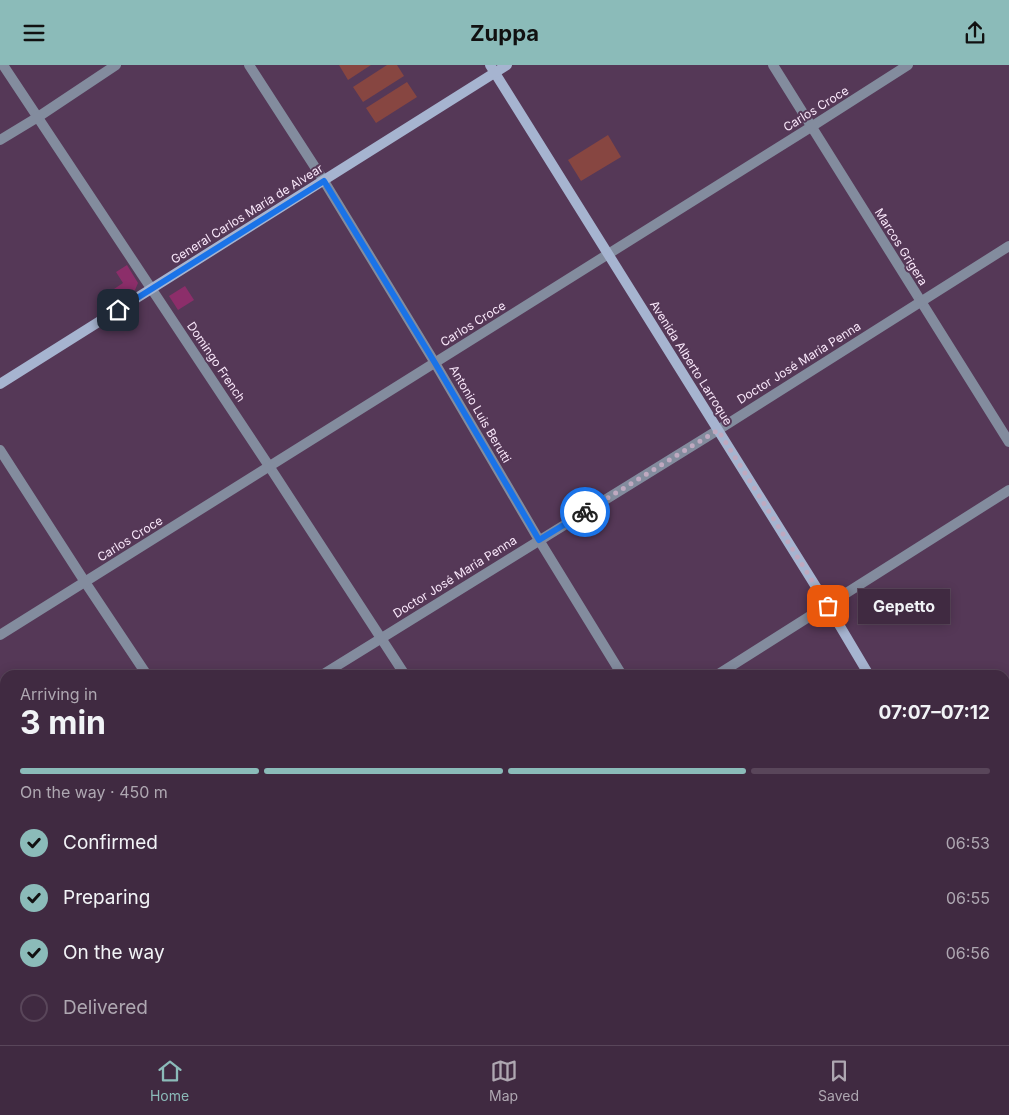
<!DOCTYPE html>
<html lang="en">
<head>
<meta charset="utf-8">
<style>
	body { margin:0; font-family:Inter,sans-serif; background:#4b364c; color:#f1f3f6; height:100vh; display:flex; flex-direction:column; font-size:19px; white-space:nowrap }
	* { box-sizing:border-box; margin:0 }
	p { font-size:16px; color:#aea7b1 }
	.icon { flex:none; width:28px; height:28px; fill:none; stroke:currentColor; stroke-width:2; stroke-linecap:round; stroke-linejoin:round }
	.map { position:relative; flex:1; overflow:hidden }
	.drawer { position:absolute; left:0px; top:605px; width:1010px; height:375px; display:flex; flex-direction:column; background:#402a41; border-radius:15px 15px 0 0; box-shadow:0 2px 12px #0003,0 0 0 1px #59465a }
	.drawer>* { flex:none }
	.pin { position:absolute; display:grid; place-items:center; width:42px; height:42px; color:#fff; margin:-21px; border-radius:10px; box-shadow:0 2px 8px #0006 }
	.courier { position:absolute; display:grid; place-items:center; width:50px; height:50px; margin:-25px; border:4px solid #1a73e8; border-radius:50%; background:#fff; color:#222; box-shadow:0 1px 6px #0007 }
	.bubble { position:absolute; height:35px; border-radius:0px; background:#402a41; box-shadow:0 2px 12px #0003,0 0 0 1px #59465a; font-size:16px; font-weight:700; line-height:35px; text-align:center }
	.summary em { font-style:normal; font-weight:700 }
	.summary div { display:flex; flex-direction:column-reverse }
	.summary { display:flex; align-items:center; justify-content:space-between; height:85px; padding:0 20px }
	h1 { font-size:32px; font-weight:700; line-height:38px }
	.bar { display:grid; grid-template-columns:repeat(4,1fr); gap:8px 5px; align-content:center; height:60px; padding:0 20px }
	.bar i { height:6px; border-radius:4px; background:#59465a }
	.bar .active { background:#8bbbb9 }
	.bar p { grid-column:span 4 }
	ol { padding:0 20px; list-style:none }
	li { display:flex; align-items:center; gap:15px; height:55px }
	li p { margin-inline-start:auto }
	li .icon { padding:5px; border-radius:50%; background:#8bbbb9; color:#111; stroke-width:4 }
	li:last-child { color:#aea7b1 }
	li i { width:28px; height:28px; border:2px solid #59465a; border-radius:50% }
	header { display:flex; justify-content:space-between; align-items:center; height:65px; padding:0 20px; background:#8bbbb9; color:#111; font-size:22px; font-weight:700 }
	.menu { display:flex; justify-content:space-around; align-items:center; height:70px; border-top:1px solid #59465a; background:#402a41; font-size:14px; color:#aea7b1 }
	.menu a { display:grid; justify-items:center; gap:2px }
	.menu .active { color:#8bbbb9 }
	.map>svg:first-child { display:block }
	.green { fill:#874641 }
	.building { fill:#8c2e6a }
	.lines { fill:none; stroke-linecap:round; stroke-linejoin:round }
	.street { stroke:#838c9e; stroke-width:10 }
	.secondary { stroke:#a6b4d0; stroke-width:10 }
	.done { stroke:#bfa9c0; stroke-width:5; stroke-dasharray:0 9 }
	.route { stroke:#1a73e8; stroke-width:6 }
	.labels { text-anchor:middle; stroke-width:4; stroke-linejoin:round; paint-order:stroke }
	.street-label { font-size:12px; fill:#f8e6f9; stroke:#553857 }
</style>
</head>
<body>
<header><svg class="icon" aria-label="menu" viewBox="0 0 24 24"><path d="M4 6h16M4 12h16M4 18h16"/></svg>Zuppa<svg class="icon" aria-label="share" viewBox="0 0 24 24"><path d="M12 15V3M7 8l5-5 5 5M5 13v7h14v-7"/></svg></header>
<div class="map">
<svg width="1009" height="980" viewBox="0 0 1009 980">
	<rect width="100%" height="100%" fill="#553857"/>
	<g class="green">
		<path d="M339 0H371L348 15Z"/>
		<path d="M387 0H397L404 11 363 37 353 22Z"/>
		<path d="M407 17 417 32 376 58 366 43Z"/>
		<path d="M608 70 621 92 581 116 568 95Z"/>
	</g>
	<g class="building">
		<path d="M127 200 138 218 135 225 120 233 114 224 123 218 116 207Z"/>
		<path d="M185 221 194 235 178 245 169 231Z"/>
	</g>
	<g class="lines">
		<g class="street">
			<path d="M3 0 269 401 405 610"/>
			<path d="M249 0 324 116 435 298 539 475 622 610"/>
			<path d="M773 0 1009 377"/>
			<path d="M0 75 38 52 116 0"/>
			<path d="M0 385 85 517 147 610"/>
			<path d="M0 570 811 62 908 0"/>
			<path d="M322 610 718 365 1009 181"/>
			<path d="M717 610 1009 425"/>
			<path d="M1005 673 1009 670"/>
			<path d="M0 811 5 808"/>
			<path d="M1005 962 1009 960"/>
			<path d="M387 975 390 980"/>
			<path d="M627 975 630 980"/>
			<path d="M845 975 848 980"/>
			<path d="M127 980 135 975"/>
			<path d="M545 980 552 975"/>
			<path d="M976 980 984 975"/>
		</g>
		<g class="secondary">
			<path d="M490 0 828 541 869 610"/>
			<path d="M0 319 507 0"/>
			<path d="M1005 835 1009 841"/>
			<path d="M0 867 5 875"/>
			<path d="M67 975 70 980"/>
		</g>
	</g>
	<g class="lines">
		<path class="done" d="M585 447 718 365 828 541"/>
		<path class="route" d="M118 245 324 116 435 298 539 475 585 447"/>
	</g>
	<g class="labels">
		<g class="street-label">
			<text transform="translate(816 44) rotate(-32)" y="4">Carlos Croce</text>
			<text transform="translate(247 149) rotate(-32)" y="4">General Carlos María de Alvear</text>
			<text transform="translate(901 182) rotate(58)" y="4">Marcos Grigera</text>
			<text transform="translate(473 259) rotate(-32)" y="4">Carlos Croce</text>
			<text transform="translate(216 297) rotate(56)" y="4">Domingo French</text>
			<text transform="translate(691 298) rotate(58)" y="4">Avenida Alberto Larroque</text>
			<text transform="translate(799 298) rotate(-32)" y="4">Doctor José María Penna</text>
			<text transform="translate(480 349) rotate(60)" y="4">Antonio Luis Berutti</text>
			<text transform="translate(130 474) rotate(-32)" y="4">Carlos Croce</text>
			<text transform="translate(455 512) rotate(-32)" y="4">Doctor José María Penna</text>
		</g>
	</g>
</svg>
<div class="pin" style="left:828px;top:541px;background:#ea580c"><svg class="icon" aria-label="bag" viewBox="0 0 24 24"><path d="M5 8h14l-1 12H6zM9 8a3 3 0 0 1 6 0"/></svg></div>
<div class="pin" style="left:118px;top:245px;background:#1f2937"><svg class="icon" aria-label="home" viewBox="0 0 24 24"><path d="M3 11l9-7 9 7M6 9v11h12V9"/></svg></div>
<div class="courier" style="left:585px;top:447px"><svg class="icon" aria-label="bike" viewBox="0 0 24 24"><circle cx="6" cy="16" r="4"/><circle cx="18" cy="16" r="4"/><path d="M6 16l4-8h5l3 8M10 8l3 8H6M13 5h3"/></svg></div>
<div class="bubble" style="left:858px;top:524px;width:92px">Gepetto</div>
<section class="drawer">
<div class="summary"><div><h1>3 min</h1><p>Arriving in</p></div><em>07:07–07:12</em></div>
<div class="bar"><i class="active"></i><i class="active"></i><i class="active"></i><i></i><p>On the way · 450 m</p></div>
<ol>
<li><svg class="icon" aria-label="check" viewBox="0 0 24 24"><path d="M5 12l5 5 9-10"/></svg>Confirmed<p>06:53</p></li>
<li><svg class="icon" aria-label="check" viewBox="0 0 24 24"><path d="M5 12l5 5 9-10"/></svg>Preparing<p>06:55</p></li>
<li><svg class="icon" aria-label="check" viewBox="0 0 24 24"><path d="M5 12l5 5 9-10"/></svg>On the way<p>06:56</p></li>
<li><i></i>Delivered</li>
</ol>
</section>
</div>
<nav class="menu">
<a class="active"><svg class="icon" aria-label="home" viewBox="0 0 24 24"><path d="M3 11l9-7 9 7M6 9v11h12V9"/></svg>Home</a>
<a><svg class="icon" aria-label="map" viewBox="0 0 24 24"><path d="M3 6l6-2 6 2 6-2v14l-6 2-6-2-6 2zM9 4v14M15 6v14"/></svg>Map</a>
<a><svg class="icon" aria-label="saved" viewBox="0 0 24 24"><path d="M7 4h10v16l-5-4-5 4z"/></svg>Saved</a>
</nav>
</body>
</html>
